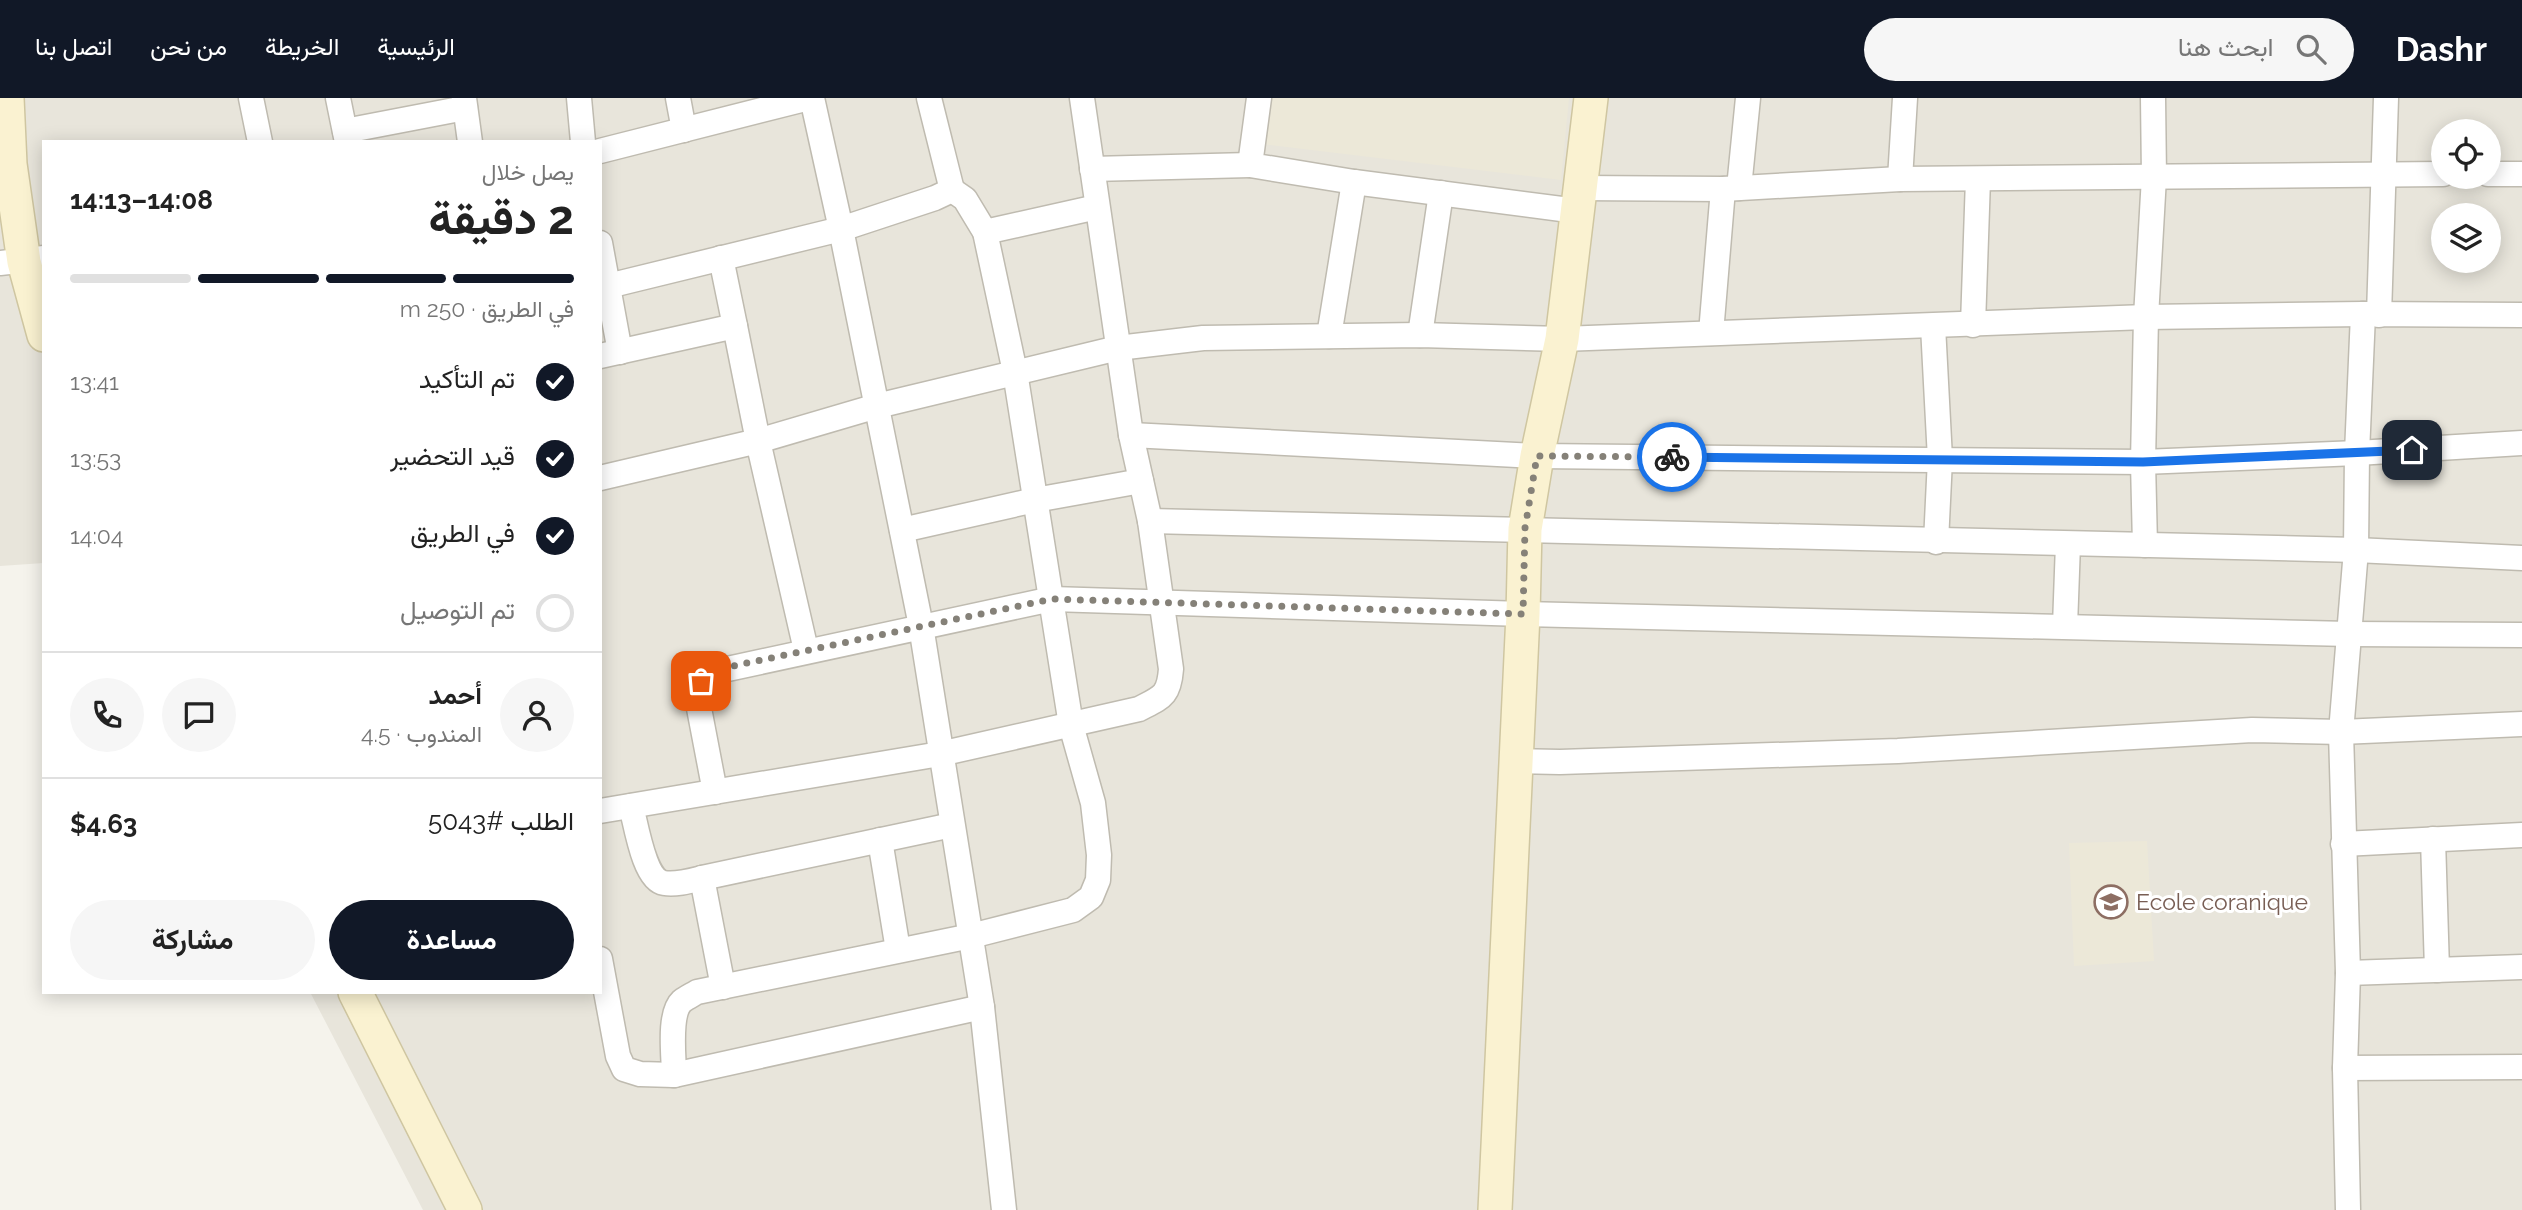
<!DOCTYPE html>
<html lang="ar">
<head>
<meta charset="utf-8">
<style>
	body { margin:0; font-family:Raleway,Vazirmatn,sans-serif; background:#f6f6f6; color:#222; direction:rtl; height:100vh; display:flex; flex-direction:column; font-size:26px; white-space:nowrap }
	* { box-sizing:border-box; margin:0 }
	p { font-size:23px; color:#767676 }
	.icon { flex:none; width:38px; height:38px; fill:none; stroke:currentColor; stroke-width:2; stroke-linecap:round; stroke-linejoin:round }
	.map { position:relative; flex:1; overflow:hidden; direction:ltr }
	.details { position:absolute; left:42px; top:42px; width:560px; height:854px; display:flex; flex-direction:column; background:#fff; border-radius:0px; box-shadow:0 4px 18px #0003; direction:rtl }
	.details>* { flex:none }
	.tools { position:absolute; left:2431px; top:21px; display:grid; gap:14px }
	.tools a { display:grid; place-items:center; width:70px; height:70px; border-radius:50%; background:#fff; box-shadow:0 4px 18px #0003; font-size:35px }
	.pin { position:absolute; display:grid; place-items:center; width:60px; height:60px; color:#fff; margin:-30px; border-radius:14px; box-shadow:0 4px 10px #0006 }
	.courier { position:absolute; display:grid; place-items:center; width:70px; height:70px; margin:-35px; border:5px solid #1a73e8; border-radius:50%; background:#fff; color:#222; box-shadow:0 2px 9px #0007 }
	.head em { font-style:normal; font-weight:700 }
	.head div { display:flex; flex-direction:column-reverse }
	.head { display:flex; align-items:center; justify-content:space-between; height:119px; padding:0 28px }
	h1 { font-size:46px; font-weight:700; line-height:52px }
	.bar { display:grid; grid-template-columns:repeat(4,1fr); gap:10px 7px; align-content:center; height:84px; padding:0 28px }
	.bar i { height:9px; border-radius:5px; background:#e0e0e0 }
	.bar .on { background:#111827 }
	.bar p { grid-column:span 4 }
	.line { display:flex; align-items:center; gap:18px; padding:0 28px; border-top:2px solid #e0e0e0 }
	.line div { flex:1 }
	.round { display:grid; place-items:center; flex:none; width:74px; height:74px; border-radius:37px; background:#f6f6f6 }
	ol { padding:0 28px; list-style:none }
	li { display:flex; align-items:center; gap:21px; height:77px }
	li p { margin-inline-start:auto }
	li .icon { padding:7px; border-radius:50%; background:#111827; color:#fff; stroke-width:4 }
	li:last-child { color:#767676 }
	li i { width:38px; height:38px; border:4px solid #e0e0e0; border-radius:50% }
	.cta { display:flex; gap:14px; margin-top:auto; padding:14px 28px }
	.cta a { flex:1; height:80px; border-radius:42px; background:#111827; color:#fff; font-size:28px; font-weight:700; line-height:80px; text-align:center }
	.cta a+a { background:#f6f6f6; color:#222 }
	header { display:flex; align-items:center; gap:42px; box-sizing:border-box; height:98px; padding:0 35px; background:#111827; color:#fff }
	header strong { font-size:33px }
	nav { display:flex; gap:38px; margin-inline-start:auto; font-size:24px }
	.search { width:490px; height:63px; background:#f6f6f6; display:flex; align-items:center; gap:18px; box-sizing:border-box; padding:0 24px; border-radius:38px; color:#767676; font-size:26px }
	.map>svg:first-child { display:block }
	.residential { fill:#e8e5db; fill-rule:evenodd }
	.education { fill:#ece8d8 }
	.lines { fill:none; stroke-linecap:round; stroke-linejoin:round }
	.street-casing { stroke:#bfbbb0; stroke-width:27 }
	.secondary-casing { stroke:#cfc6a1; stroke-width:36 }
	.street { stroke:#fff; stroke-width:24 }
	.secondary { stroke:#faf2d1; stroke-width:33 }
	.done { stroke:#858178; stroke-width:7; stroke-dasharray:0 12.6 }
	.route { stroke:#1a73e8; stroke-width:9 }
	.labels { text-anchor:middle; stroke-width:6; stroke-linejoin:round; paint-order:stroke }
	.education-label { font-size:23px; fill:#785e54; stroke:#fff; text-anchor:start }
</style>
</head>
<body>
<header>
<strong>Dashr</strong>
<div class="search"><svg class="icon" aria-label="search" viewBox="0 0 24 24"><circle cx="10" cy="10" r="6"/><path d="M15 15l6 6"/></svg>ابحث هنا</div>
<nav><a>الرئيسية</a><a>الخريطة</a><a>من نحن</a><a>اتصل بنا</a></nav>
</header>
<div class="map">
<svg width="2522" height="1112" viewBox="0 0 2522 1112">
	<rect width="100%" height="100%" fill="#f5f3ec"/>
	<path class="residential" d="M0 0H2522V1112H423L310 894H600V44H44V465L0 468ZM2443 33H2488V79H2443ZM2443 117H2488V163H2443Z"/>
	<g class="education">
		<path d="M1269 0H1569L1561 82 1262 46Z"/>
		<path d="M2147 743 2154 863 2074 868 2069 745Z"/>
	</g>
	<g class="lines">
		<defs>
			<g id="street">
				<path d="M251 0 260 44"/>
				<path d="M338 0 347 44"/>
				<path d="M464 0 470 44"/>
				<path d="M579 0 583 44"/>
				<path d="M678 0 684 32"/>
				<path d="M812 0 841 131 921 528 982 909 1004 1112"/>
				<path d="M929 0 952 92"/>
				<path d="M1259 0 1250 67 1354 84 1577 113"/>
				<path d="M345 33 465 10"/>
				<path d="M600 53 809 0"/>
				<path d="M1092 71 1250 67"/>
				<path d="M2488 76H2522"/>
				<path d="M1900 81 1905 0"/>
				<path d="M1580 90 1723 91 1900 81 2443 76"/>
				<path d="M1739 90 1748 0"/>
				<path d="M985 134 1097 109"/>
				<path d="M600 145 620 254"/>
				<path d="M721 160 735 228"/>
				<path d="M0 165 44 160"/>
				<path d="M608 188 841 131 935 100 952 92 965 101 985 134 1015 274 1071 627 1093 705 1099 757 1098 782 1091 799 1073 812 971 838 697 894C692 897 686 900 682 903 668 916 674 959 674 977"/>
				<path d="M2379 217 2386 0"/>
				<path d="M1973 227 1978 81"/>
				<path d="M1933 228 1940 361 1936 444"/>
				<path d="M1711 235 1723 91"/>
				<path d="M1420 237 1441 95"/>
				<path d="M1329 238 1354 84"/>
				<path d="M600 258 735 228 758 343 806 552"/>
				<path d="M1131 337 1537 358 2143 364 2357 355 2522 345"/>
				<path d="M600 380 758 343 877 308 1118 250 1203 240 1420 237 1562 241 2146 219 2363 216"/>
				<path d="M1150 423 2356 452 2522 460"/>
				<path d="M902 432 1035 402 1141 383"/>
				<path d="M2145 447 2143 364 2146 219 2154 79 2153 0"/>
				<path d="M2065 528 2068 446"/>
				<path d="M1515 663 1560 664 1898 653 2252 632 2341 634 2522 626"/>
				<path d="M715 694 698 605 701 583 709 575 1052 501 1523 516 2349 536 2522 537"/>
				<path d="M631 708C636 726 644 782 664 785 676 787 690 783 702 780L952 727"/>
				<path d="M600 713 940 656 1139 611C1162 599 1169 598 1171 571L1150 423 1131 337 1082 0"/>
				<path d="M2433 741 2437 872"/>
				<path d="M880 742 898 852"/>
				<path d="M2343 746 2522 737"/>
				<path d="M702 780 723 889"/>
				<path d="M600 861 618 958 624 971 640 976 674 977 982 909"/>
				<path d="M2348 875 2522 869"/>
				<path d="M2345 970 2522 969"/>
				<path d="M2348 1112 2345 970 2348 875 2341 634 2356 452 2357 355 2363 216 2522 217"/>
			</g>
			<g id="secondary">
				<path d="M7 0 10 66 24 164 44 237"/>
				<path d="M355 894 465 1112"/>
				<path d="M1495 1112 1523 516 1525 431 1537 358 1562 241 1591 0"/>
			</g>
		</defs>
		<use href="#street" class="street-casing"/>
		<use href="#secondary" class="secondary-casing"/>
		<use href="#street" class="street"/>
		<use href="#secondary" class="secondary"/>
	</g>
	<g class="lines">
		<path class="done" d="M701 583 709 575 733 568 1052 501 1523 516 1525 430 1537 358 1672 359"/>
		<path class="route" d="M1672 359 2143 364 2412 352"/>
	</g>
	<defs>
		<symbol id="school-ring" viewBox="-11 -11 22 22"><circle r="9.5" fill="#fff" stroke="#8d6e63" stroke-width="1.5"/><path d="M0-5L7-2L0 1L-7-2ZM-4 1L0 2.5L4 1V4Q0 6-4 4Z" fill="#8d6e63"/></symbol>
	</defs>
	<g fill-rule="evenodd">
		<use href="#school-ring" x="2092" y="785" width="38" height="38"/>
	</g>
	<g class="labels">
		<g class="education-label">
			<text x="2136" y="812">Ecole coranique</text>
		</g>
	</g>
</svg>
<div class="tools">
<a><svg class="icon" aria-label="locate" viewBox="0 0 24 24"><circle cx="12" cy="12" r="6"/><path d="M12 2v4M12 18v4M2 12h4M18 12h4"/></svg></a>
<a><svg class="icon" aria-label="layers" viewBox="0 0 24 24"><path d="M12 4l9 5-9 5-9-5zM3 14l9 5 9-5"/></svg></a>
</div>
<div class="pin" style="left:701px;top:583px;background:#ea580c"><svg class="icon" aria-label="bag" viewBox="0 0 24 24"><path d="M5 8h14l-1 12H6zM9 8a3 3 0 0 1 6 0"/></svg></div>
<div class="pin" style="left:2412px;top:352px;background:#1f2937"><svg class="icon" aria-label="home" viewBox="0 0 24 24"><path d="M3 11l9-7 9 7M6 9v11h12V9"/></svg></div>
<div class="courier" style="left:1672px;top:359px"><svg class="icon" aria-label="bike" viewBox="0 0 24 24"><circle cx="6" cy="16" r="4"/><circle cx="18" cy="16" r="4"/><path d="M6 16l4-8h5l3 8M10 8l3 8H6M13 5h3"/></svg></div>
<section class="details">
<div class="head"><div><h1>2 دقيقة</h1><p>يصل خلال</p></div><em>14:08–14:13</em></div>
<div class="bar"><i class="on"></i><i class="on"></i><i class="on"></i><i></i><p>في الطريق · 250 m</p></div>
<ol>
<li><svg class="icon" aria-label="check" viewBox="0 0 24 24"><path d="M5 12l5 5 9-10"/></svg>تم التأكيد<p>13:41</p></li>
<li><svg class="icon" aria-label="check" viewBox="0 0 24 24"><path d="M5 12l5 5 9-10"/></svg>قيد التحضير<p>13:53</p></li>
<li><svg class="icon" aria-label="check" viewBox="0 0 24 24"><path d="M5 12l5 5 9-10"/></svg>في الطريق<p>14:04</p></li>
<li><i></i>تم التوصيل</li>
</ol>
<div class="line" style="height:126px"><a class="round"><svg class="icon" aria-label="person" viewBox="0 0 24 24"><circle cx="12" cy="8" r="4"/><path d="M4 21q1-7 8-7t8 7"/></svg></a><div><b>أحمد</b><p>المندوب · 4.5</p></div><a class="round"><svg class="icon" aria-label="chat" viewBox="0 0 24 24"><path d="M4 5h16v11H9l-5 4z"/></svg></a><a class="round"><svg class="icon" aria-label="phone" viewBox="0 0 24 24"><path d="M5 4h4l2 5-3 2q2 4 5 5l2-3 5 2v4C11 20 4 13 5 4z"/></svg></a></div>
<div class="line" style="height:91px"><div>الطلب #5043</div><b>$4.63</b></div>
<div class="cta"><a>مساعدة</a><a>مشاركة</a></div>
</section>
</div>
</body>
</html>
